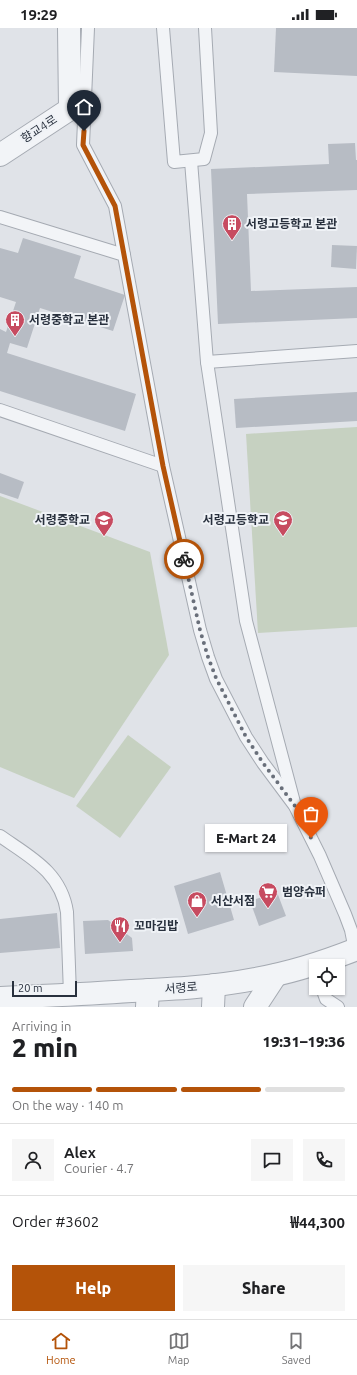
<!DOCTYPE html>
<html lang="en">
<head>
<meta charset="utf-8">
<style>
	body { margin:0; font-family:Ubuntu,"Noto Sans KR",sans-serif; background:#f6f6f6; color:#202124; height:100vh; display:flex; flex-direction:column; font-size:15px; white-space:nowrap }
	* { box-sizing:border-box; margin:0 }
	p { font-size:13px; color:#757577 }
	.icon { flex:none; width:22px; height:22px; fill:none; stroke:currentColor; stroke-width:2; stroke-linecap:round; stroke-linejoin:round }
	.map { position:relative; height:979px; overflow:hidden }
	.side { display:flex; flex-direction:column; background:#fff; flex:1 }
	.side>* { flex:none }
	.fabs { position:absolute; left:309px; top:931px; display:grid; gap:8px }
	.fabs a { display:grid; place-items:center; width:36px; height:36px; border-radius:0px; background:#fff; box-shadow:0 1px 3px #0004; font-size:20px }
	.scale { position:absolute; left:12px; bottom:10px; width:65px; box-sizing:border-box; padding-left:4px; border:2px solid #29313e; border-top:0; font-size:11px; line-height:14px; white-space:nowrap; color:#29313e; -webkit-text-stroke:3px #eff2f6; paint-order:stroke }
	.pin { position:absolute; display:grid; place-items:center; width:34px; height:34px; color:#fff; margin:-41px -17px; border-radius:50% 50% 50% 0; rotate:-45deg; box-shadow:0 0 4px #0007 }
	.pin .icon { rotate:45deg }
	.courier { position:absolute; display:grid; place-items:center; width:40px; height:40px; margin:-20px; border:3px solid #b45309; border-radius:50%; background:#fff; color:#222; box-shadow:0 1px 5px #0007 }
	.bubble { position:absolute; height:28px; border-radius:0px; background:#fff; box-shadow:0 1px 3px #0004; font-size:13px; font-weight:800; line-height:28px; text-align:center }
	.head em { font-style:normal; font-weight:800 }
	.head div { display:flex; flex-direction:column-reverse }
	.head { display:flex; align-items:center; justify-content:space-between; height:68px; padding:0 12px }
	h1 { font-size:26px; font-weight:800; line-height:30px }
	.bar { display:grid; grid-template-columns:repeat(4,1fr); gap:6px 4px; align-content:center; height:48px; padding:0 12px }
	.bar i { height:5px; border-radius:3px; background:#e0e0e0 }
	.bar .active { background:#b45309 }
	.bar p { grid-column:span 4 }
	.line { display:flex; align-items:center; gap:10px; padding:0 12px; border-top:1px solid #e0e0e0 }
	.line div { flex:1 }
	.round { display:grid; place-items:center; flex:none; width:42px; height:42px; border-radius:0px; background:#f6f6f6 }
	.button { display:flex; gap:8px; margin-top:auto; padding:8px 12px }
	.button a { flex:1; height:46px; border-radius:0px; background:#b45309; color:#fff; font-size:16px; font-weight:800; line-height:46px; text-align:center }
	.button a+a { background:#f6f6f6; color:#202124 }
	.status { display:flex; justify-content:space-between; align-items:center; height:28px; padding:0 20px; background:#fff; direction:ltr }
	.status svg { height:11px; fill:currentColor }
	.dock { display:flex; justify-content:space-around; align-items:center; height:56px; border-top:1px solid #e0e0e0; background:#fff; font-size:11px; color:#757577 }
	.dock a { display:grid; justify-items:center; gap:2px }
	.dock .active { color:#b45309 }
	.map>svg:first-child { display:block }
	.green { fill:#c6d1c1 }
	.building { fill:#b7bcc4 }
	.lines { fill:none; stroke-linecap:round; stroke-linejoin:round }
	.service-casing { stroke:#a5aab2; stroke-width:14 }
	.minor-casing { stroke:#a5aab2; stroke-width:24 }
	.tertiary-casing { stroke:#a5aab2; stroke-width:24 }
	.service { stroke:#f2f4f7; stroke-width:12 }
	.minor { stroke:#f2f4f7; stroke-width:22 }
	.tertiary { stroke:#f2f4f7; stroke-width:22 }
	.done { stroke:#696f7a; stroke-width:4; stroke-dasharray:0 7.2 }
	.route { stroke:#b45309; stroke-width:5 }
	.labels { text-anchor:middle; stroke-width:4; stroke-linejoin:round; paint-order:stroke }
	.street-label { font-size:12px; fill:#29313e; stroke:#eff2f6 }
	.poi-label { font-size:12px; font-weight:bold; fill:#29313e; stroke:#eff2f6; text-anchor:start }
</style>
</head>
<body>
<div class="status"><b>19:29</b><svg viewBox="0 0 49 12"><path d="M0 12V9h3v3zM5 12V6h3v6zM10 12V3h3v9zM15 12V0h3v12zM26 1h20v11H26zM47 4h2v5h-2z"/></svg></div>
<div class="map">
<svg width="357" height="979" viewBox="0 0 357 979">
	<rect width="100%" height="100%" fill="#e0e3e8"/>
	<g class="green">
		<path d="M357 399V599L258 605 246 406Z"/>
		<path d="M0 468 150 524 169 627 74 770 0 739Z"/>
		<path d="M128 707 171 739 120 810 76 778Z"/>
	</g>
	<g class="building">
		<path d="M276 0H357V48L274 44Z"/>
		<path d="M355 115 356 132H357V162L247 166 251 263 357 259V290L218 296 211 141 329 136 328 116Z"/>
		<path d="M23 210 81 228 74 250 125 267 113 303 40 280 27 320 10 315 7 325 136 366 125 403 0 363V301L6 304 16 274 0 269V220L18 225Z"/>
		<path d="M332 217 357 218 356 241 331 239Z"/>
		<path d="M357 364V393L236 400 234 371Z"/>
		<path d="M0 445 24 454 18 471 0 465Z"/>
		<path d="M220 844 234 892 188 906 174 858Z"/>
		<path d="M277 864 286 888 259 898 250 873Z"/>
		<path d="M57 885 60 920 0 925V891Z"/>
		<path d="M108 892 132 910 133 923 85 926 83 893Z"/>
	</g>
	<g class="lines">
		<defs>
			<g id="service">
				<path d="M88 0 83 117 115 178 124 227"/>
				<path d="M163 0 174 134 204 131 211 105 205 0"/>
				<path d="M191 133 207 334 246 593 295 778"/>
				<path d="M0 189 124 227 163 438 0 382"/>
				<path d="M207 334 357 323"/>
				<path d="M163 438 200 602 208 629 216 651 246 709 263 735 295 778 320 828 345 886 351 902 355 922"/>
				<path d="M0 808C30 829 61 844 67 884L70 966"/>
				<path d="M322 960 326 971 338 979"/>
			</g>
			<g id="minor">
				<path d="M0 127 70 81 69 0"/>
				<path d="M147 979 148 962"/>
			</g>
			<g id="tertiary">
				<path d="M0 970C44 968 87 966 131 963 172 961 214 959 255 951 290 945 324 934 357 921"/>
				<path d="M213 979 214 957"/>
				<path d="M255 979 276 947"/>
			</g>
		</defs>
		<use href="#service" class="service-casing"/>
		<use href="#minor" class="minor-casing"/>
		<use href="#tertiary" class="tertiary-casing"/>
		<use href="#service" class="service"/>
		<use href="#minor" class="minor"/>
		<use href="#tertiary" class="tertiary"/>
	</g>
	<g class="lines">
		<path class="done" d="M184 531 200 602 208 629 216 650 246 709 263 735 295 778 311 810"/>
		<path class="route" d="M84 103 83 117 115 178 163 438 184 531"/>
	</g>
	<defs>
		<symbol id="building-pin" viewBox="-11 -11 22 30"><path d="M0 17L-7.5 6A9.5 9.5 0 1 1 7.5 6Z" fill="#c74b60" stroke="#eff2f6"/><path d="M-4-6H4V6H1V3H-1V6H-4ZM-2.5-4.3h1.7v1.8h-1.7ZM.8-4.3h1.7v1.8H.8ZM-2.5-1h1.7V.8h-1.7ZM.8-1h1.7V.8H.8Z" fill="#fff"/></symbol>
		<symbol id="school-pin" viewBox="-11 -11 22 30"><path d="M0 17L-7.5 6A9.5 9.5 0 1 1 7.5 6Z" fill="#c74b60" stroke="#eff2f6"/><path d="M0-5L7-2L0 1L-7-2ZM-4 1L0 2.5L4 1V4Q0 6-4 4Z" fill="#fff"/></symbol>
		<symbol id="supermarket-pin" viewBox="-11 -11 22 30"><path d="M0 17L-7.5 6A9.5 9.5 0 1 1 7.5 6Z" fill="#c74b60" stroke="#eff2f6"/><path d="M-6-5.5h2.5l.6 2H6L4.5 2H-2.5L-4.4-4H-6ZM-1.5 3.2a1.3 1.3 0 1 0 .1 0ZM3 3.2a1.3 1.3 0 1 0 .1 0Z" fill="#fff"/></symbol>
		<symbol id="shop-pin" viewBox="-11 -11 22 30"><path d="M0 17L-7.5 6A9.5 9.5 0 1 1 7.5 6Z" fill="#c74b60" stroke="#eff2f6"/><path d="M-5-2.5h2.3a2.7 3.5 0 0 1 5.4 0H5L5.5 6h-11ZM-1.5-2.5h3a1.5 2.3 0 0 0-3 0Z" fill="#fff"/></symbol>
		<symbol id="restaurant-pin" viewBox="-11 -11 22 30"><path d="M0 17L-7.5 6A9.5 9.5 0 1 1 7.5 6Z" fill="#c74b60" stroke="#eff2f6"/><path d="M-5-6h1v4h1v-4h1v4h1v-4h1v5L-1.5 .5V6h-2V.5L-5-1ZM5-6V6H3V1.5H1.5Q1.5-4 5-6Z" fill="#fff"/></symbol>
	</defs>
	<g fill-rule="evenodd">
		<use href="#building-pin" x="221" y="185" width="22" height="30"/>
		<use href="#building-pin" x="4" y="281" width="22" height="30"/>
		<use href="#school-pin" x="93" y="481" width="22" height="30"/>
		<use href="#school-pin" x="272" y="481" width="22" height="30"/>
		<use href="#supermarket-pin" x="257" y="853" width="22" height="30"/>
		<use href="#shop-pin" x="186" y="862" width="22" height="30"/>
		<use href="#restaurant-pin" x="109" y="887" width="22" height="30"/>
	</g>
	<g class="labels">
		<g class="street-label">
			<text transform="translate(39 101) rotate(-33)" y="4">향교4로</text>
			<text transform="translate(181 960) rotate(-4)" y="4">서령로</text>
		</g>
		<g class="poi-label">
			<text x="246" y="200">서령고등학교 본관</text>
			<text x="29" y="296">서령중학교 본관</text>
			<text x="90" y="496" text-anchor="end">서령중학교</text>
			<text x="269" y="496" text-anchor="end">서령고등학교</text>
			<text x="282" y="868">범양슈퍼</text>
			<text x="211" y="877">서산서점</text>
			<text x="134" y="902">꼬마김밥</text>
		</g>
	</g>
</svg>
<div class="fabs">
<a><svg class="icon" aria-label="locate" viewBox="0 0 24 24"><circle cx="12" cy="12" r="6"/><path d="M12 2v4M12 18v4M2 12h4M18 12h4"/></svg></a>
</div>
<div class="scale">20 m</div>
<div class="pin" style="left:311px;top:810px;background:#ea580c"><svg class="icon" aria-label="bag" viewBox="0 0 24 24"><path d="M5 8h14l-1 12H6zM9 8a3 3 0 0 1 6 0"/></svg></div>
<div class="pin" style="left:84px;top:103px;background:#1f2937"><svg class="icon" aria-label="home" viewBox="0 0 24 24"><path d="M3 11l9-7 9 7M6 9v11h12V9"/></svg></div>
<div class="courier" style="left:184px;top:531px"><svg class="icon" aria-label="bike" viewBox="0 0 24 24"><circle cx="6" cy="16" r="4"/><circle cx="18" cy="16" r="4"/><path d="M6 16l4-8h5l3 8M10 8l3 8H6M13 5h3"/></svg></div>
<div class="bubble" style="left:205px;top:796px;width:82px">E-Mart 24</div>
</div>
<section class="side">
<div class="head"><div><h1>2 min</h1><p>Arriving in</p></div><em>19:31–19:36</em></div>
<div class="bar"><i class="active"></i><i class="active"></i><i class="active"></i><i></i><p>On the way · 140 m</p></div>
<div class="line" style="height:72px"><a class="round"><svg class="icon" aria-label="person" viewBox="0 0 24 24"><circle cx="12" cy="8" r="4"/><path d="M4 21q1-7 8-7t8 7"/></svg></a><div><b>Alex</b><p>Courier · 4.7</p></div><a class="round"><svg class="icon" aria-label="chat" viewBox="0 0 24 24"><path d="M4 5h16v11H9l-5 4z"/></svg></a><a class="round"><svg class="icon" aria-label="phone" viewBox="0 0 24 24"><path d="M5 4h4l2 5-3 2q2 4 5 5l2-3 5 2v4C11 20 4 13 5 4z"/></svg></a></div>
<div class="line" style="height:52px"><div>Order #3602</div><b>₩44,300</b></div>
<div class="button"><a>Help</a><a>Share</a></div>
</section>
<nav class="dock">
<a class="active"><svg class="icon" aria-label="home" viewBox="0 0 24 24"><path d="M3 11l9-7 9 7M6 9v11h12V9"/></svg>Home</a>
<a><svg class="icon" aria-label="map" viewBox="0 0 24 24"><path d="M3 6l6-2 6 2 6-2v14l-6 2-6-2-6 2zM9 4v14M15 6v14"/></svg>Map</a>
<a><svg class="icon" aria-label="saved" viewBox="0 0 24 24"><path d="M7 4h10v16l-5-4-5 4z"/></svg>Saved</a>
</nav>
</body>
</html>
